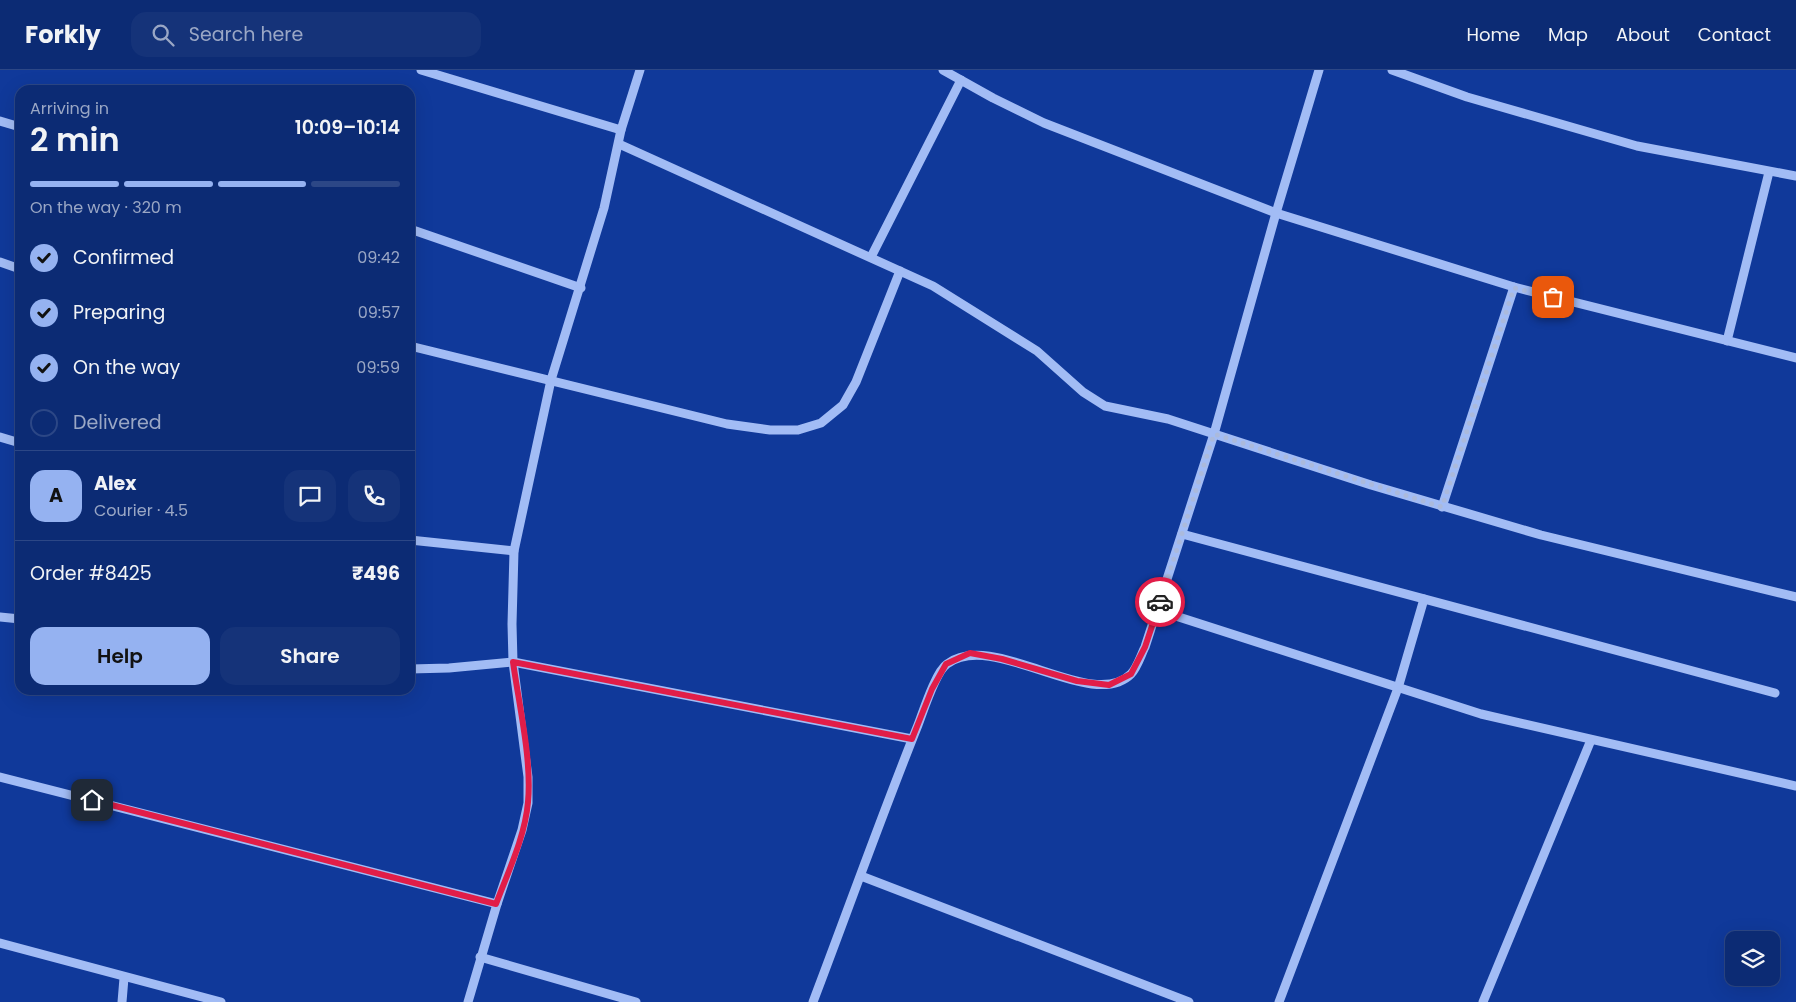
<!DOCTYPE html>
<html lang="en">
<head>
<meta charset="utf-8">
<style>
	body { margin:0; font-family:Poppins,sans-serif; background:#153379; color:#f1f3f6; height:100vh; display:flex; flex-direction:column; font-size:19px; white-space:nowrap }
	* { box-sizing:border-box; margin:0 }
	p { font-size:16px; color:#9aa7c5 }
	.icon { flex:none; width:28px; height:28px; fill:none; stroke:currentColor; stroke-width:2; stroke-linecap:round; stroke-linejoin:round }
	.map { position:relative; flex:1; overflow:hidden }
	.panel { position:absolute; left:15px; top:15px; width:400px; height:610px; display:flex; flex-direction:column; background:#0c2b74; border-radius:15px; box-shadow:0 5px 20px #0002,0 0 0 1px #2c4786 }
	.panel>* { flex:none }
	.fabs { position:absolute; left:1725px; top:861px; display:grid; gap:10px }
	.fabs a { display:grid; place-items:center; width:55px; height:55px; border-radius:10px; background:#0c2b74; box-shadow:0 5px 20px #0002,0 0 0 1px #2c4786; font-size:25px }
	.pin { position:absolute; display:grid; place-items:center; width:42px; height:42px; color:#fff; margin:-21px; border-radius:10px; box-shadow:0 2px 8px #0006 }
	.courier { position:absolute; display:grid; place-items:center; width:50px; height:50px; margin:-25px; border:4px solid #e11d48; border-radius:50%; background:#fff; color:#222; box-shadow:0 1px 6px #0007 }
	.summary em { font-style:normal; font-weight:600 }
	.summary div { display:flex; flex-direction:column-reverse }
	.summary { display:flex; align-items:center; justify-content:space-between; height:85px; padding:0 15px }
	h1 { font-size:32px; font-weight:600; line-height:38px }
	.bar { display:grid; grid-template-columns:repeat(4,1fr); gap:8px 5px; align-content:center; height:60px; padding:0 15px }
	.bar i { height:6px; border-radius:4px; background:#2c4786 }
	.bar .active { background:#95b2f1 }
	.bar p { grid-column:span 4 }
	.line { display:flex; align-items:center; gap:12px; padding:0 15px; border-top:1px solid #2c4786 }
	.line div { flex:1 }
	.round { display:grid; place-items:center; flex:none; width:52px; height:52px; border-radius:15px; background:#153379 }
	ol { padding:0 15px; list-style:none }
	li { display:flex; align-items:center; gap:15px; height:55px }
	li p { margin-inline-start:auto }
	li .icon { padding:5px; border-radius:50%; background:#95b2f1; color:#111; stroke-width:4 }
	li:last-child { color:#9aa7c5 }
	li i { width:28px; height:28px; border:2px solid #2c4786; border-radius:50% }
	.action { display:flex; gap:10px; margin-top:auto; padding:10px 15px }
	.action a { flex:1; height:58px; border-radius:15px; background:#95b2f1; color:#111; font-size:20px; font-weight:600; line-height:58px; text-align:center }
	.action a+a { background:#153379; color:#f1f3f6 }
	header { display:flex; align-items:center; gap:30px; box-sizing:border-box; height:70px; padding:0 25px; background:#0c2b74; border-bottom:1px solid #2c4786 }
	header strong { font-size:24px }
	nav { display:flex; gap:28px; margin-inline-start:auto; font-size:18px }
	.search { width:350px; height:45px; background:#153379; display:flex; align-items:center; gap:12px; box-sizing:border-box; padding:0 18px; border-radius:15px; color:#9aa7c5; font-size:19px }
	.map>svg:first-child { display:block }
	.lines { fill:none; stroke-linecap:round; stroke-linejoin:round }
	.minor { stroke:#a2bcf5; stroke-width:9 }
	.done { stroke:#abbadc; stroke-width:5; stroke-dasharray:0 9 }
	.route { stroke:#e11d48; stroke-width:6 }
</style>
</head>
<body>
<header>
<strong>Forkly</strong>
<div class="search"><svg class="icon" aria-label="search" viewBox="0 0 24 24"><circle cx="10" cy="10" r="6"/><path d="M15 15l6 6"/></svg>Search here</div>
<nav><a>Home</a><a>Map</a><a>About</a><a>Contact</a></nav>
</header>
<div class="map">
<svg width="1796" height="932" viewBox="0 0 1796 932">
	<rect width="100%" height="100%" fill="#10399a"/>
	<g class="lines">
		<g class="minor">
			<path d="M421 0 621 60"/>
			<path d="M943 0 993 28 1044 53 1276 143 1514 217 1796 288"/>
			<path d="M1392 0 1467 27 1637 76 1796 106"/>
			<path d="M0 51 20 57"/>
			<path d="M619 74 933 216 1037 281 1083 322 1105 336 1168 349 1371 415 1541 465 1796 527"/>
			<path d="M410 159 581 218"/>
			<path d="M871 187 961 10"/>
			<path d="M0 192 20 199"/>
			<path d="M1727 271 1769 102"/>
			<path d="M410 276 727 354 770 360H798L821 353 843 335 856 312 900 201"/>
			<path d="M0 367 20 373"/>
			<path d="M1442 437 1514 217"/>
			<path d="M1182 464 1775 623"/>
			<path d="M410 470 514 481"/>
			<path d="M1157 540 1481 644 1796 716"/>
			<path d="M0 547 20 549"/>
			<path d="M410 599 449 598 513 592 912 669"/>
			<path d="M0 707 497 834"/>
			<path d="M861 806 1189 932"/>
			<path d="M0 873 221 932"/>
			<path d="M480 887 636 932"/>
			<path d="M122 932 124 908"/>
			<path d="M468 932 497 834 522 760 528 733V707L513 592 512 554 514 481 551 310 604 138 621 60 640 0"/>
			<path d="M813 932C848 840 881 747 918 655 923 642 936 601 947 594 993 559 1092 643 1131 604 1137 598 1141 585 1145 577L1214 364 1276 143 1319 0"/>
			<path d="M1279 932 1398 618 1424 529"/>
			<path d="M1483 932 1591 670"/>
		</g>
	</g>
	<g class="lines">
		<path class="done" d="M1160 532 1214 364 1442 437 1514 218 1553 227"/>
		<path class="route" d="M92 730 496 834C508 802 525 767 528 732 532 690 519 635 513 592L912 669 932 619 946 594 970 583 1002 589 1077 611 1109 615 1131 604 1145 577 1160 532"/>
	</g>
</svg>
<div class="fabs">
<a><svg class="icon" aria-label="layers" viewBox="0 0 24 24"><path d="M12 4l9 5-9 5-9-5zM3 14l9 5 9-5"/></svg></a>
</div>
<div class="pin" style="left:1553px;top:227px;background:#ea580c"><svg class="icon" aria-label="bag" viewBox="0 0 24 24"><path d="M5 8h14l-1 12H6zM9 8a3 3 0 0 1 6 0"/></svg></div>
<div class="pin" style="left:92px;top:730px;background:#1f2937"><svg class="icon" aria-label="home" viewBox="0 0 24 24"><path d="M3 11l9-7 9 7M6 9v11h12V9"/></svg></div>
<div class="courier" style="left:1160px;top:532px"><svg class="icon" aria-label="car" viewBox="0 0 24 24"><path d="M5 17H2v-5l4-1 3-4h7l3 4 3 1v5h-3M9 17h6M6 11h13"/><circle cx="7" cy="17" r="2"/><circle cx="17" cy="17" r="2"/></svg></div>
<section class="panel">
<div class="summary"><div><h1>2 min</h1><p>Arriving in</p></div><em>10:09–10:14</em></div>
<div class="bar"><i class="active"></i><i class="active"></i><i class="active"></i><i></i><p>On the way · 320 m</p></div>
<ol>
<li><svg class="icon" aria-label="check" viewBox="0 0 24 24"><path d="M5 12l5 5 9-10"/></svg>Confirmed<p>09:42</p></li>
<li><svg class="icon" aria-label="check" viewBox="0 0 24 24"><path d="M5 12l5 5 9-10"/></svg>Preparing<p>09:57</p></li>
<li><svg class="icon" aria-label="check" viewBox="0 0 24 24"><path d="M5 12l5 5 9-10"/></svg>On the way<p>09:59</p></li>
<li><i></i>Delivered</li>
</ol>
<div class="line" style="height:90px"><b class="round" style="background:#95b2f1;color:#111">A</b><div><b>Alex</b><p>Courier · 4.5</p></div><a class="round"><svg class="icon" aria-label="chat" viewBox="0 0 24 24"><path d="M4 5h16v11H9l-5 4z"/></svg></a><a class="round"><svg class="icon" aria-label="phone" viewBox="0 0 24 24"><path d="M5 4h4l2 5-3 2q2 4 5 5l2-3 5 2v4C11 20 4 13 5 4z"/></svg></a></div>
<div class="line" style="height:65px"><div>Order #8425</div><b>₹496</b></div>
<div class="action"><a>Help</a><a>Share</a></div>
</section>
</div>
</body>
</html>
